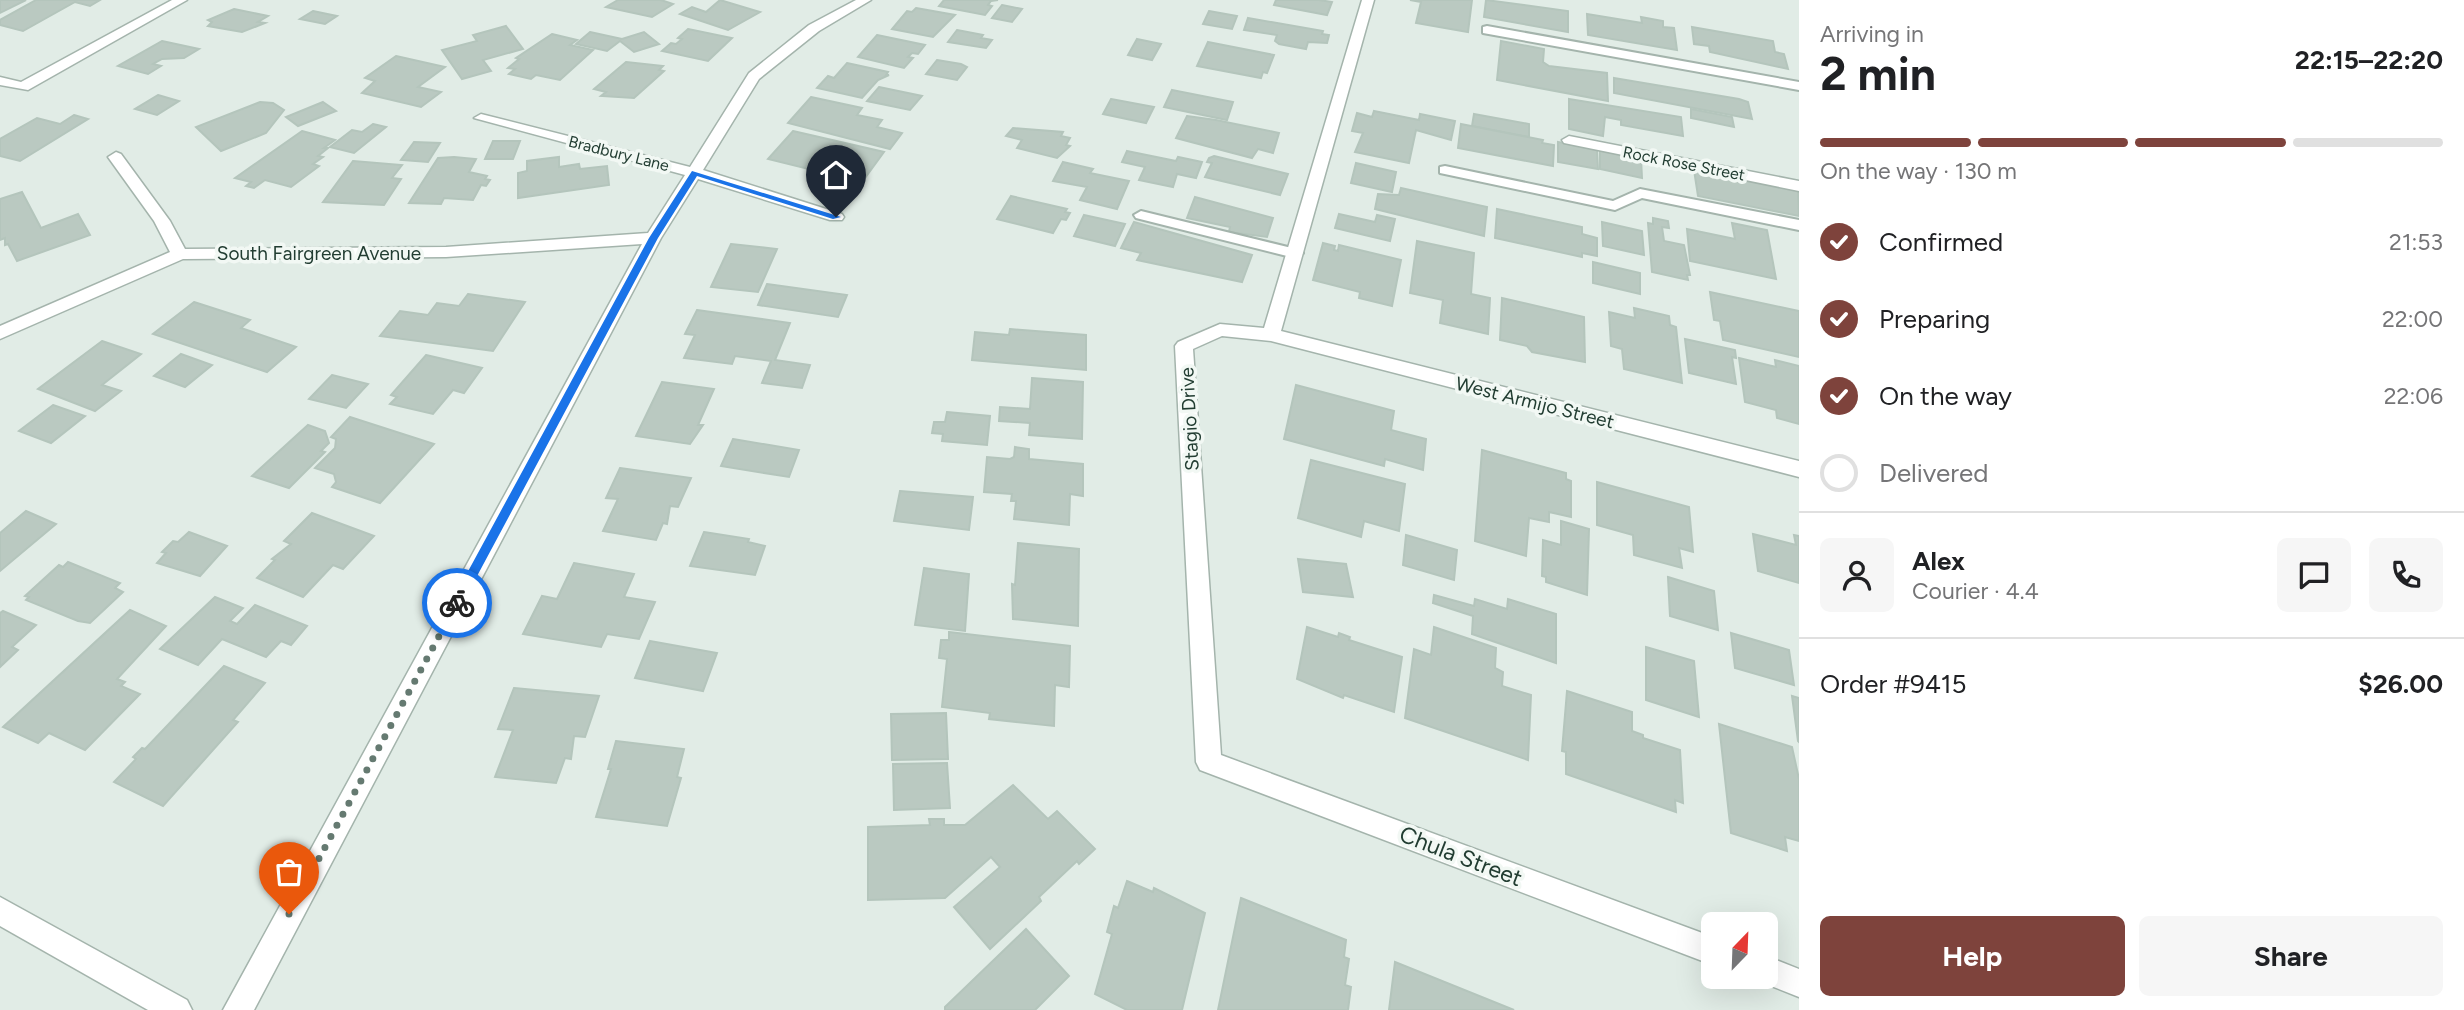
<!DOCTYPE html>
<html lang="en">
<head>
<meta charset="utf-8">
<style>
	body { margin:0; font-family:Figtree,sans-serif; background:#f6f6f6; color:#202124; height:100vh; display:flex; flex-direction:column; font-size:26px; white-space:nowrap }
	* { box-sizing:border-box; margin:0 }
	p { font-size:23px; color:#757577 }
	.icon { flex:none; width:38px; height:38px; fill:none; stroke:currentColor; stroke-width:2; stroke-linecap:round; stroke-linejoin:round }
	.map { position:relative; flex:1; overflow:hidden }
	.sheet { display:flex; flex-direction:column; background:#fff; width:665px }
	.sheet>* { flex:none }
	.needle { width:46px; rotate:23deg }
	.buttons { position:absolute; left:1701px; top:912px; display:grid; gap:14px }
	.buttons a { display:grid; place-items:center; width:77px; height:77px; border-radius:10px; background:#fff; box-shadow:0 7px 28px #0002; font-size:35px }
	.pin { position:absolute; display:grid; place-items:center; width:60px; height:60px; color:#fff; margin:-72px -30px; border-radius:50% 50% 50% 0; rotate:-45deg; box-shadow:0 0 7px #0007 }
	.pin .icon { rotate:45deg }
	.courier { position:absolute; display:grid; place-items:center; width:70px; height:70px; margin:-35px; border:5px solid #1a73e8; border-radius:50%; background:#fff; color:#222; box-shadow:0 2px 9px #0007 }
	.headline em { font-style:normal; font-weight:700 }
	.headline div { display:flex; flex-direction:column-reverse }
	.headline { display:flex; align-items:center; justify-content:space-between; height:119px; padding:0 21px }
	h1 { font-size:46px; font-weight:700; line-height:52px }
	.bar { display:grid; grid-template-columns:repeat(4,1fr); gap:10px 7px; align-content:center; height:84px; padding:0 21px }
	.bar i { height:9px; border-radius:5px; background:#e0e0e0 }
	.bar .selected { background:#7e433c }
	.bar p { grid-column:span 4 }
	.line { display:flex; align-items:center; gap:18px; padding:0 21px; border-top:2px solid #e0e0e0 }
	.line div { flex:1 }
	.round { display:grid; place-items:center; flex:none; width:74px; height:74px; border-radius:10px; background:#f6f6f6 }
	ol { padding:0 21px; list-style:none }
	li { display:flex; align-items:center; gap:21px; height:77px }
	li p { margin-inline-start:auto }
	li .icon { padding:7px; border-radius:50%; background:#7e433c; color:#fff; stroke-width:4 }
	li:last-child { color:#757577 }
	li i { width:38px; height:38px; border:4px solid #e0e0e0; border-radius:50% }
	.action { display:flex; gap:14px; margin-top:auto; padding:14px 21px }
	.action a { flex:1; height:80px; border-radius:10px; background:#7e433c; color:#fff; font-size:28px; font-weight:700; line-height:80px; text-align:center }
	.action a+a { background:#f6f6f6; color:#202124 }
	main { display:flex; flex:1; min-height:0 }
	.map>svg:first-child { display:block }
	.building { fill:#bac9c1; stroke:#b4c5bc; stroke-width:2 }
	.lines { fill:none; stroke-linecap:round; stroke-linejoin:round }
	.lane-casing { stroke:#a4b4ac; stroke-width:4 }
	.street-casing { stroke:#a4b4ac; stroke-width:3 }
	.lane { fill:#fff; fill-rule:evenodd }
	.street { fill:#fff; fill-rule:evenodd }
	.route { fill:#1a73e8 }
	.done { stroke:#657a71; stroke-width:7; stroke-dasharray:0 12.6 }
	.labels { text-anchor:middle; stroke-width:7; stroke-linejoin:round; paint-order:stroke }
	.far-street-label { font-size:16px; fill:#223d32; stroke:#f2f8f4 }
	.street-label { font-size:19px; fill:#223d32; stroke:#f2f8f4 }
	.near-street-label { font-size:23px; fill:#223d32; stroke:#f2f8f4 }
</style>
</head>
<body>
<main>
<div class="map">
<svg width="1799" height="1010" viewBox="0 0 1799 1010">
	<rect width="100%" height="100%" fill="#e1ece6"/>
	<g class="building">
		<path d="M0 0H26L0 13Z"/>
		<path d="M36 0H100L90 6 75 2 23 31 0 25V20Z"/>
		<path d="M618 0H661L673 4 652 17 606 7Z"/>
		<path d="M720 0 760 12 728 30 680 14 692 7 706 12Z"/>
		<path d="M944 0H998L991 1 988 5 992 6 985 15 939 6Z"/>
		<path d="M1276 0H1319L1332 2 1327 15 1274 5Z"/>
		<path d="M1410 0H1472L1468 32 1416 23 1421 2Z"/>
		<path d="M1486 0 1568 11V32L1484 17Z"/>
		<path d="M1002 5 1022 9 1012 22 992 18Z"/>
		<path d="M916 8 955 15 933 37 892 29 907 11 912 12Z"/>
		<path d="M234 9 268 16 258 22 265 23 242 32 208 26 212 22 208 20Z"/>
		<path d="M313 11 337 16 325 24 300 19Z"/>
		<path d="M1209 11 1237 16 1232 29 1203 24Z"/>
		<path d="M1587 14 1642 23 1641 17 1663 21V27L1674 28 1677 50 1588 35Z"/>
		<path d="M1248 18 1323 31 1322 34 1329 35 1327 43 1308 42 1306 49 1279 44 1275 41 1277 35 1244 30Z"/>
		<path d="M506 26 523 49 483 60 491 71 462 79 442 50 477 41 473 35Z"/>
		<path d="M1692 27 1773 41 1775 52 1784 54 1788 69 1710 52 1709 46 1694 44Z"/>
		<path d="M688 29 732 38 708 61 662 51 671 43 676 44 682 39 678 38Z"/>
		<path d="M957 30 983 35 981 38 992 40 986 48 948 42Z"/>
		<path d="M590 32 622 39 644 32 659 44 634 52 620 41 607 51 576 44Z"/>
		<path d="M552 34 577 40 570 45 593 50 560 80 536 75 531 79 509 74 515 69 508 68 519 59 516 58Z"/>
		<path d="M877 35 925 45 918 54 912 53 908 57 913 58 904 68 858 57Z"/>
		<path d="M1137 39 1161 44 1152 60 1128 55Z"/>
		<path d="M162 41 199 49 184 58 162 59 153 64 161 66 148 74 118 66Z"/>
		<path d="M1501 41 1544 49 1543 62 1549 66 1607 73 1608 101 1497 80Z"/>
		<path d="M1208 42 1274 55 1267 73 1263 72 1261 78 1197 66Z"/>
		<path d="M396 56 445 67 418 87 441 92 421 107 362 93 375 81 365 78Z"/>
		<path d="M937 60 961 64 967 67 957 80 926 74Z"/>
		<path d="M626 62 663 66 659 70 664 71 634 98 601 96 606 92 594 89Z"/>
		<path d="M847 63 888 72 886 75H889L878 80 862 98 817 88 828 76 834 78Z"/>
		<path d="M1614 78 1739 99 1748 102 1752 119 1614 93Z"/>
		<path d="M879 87 922 96 910 110 867 101Z"/>
		<path d="M1172 90 1233 102 1227 120 1164 107Z"/>
		<path d="M158 95 179 101 157 115 135 109Z"/>
		<path d="M811 97 862 108 857 115 882 120 877 127 902 133 890 149 788 123Z"/>
		<path d="M1111 99 1154 107 1146 123 1103 114Z"/>
		<path d="M1569 99 1681 117 1683 136 1621 125V120L1605 117 1603 136 1569 129Z"/>
		<path d="M260 102 273 103 284 110 266 133 221 151 196 127Z"/>
		<path d="M323 102 336 111 298 126 286 117Z"/>
		<path d="M1691 109 1732 117 1734 127 1691 118Z"/>
		<path d="M1374 111 1419 120 1420 114 1455 121 1451 140 1416 130 1409 163 1355 152 1363 133 1352 131 1357 113 1372 117Z"/>
		<path d="M1474 114 1529 124V137L1472 126Z"/>
		<path d="M74 115 88 119 20 161 0 156V139L37 118 60 124Z"/>
		<path d="M1187 116 1216 120 1279 133 1273 153 1258 149 1252 158 1176 138Z"/>
		<path d="M373 124 386 127 354 153 330 147 352 130 362 132Z"/>
		<path d="M1461 124 1543 140 1542 143 1554 145 1553 166 1458 148Z"/>
		<path d="M1013 128 1063 132 1061 136 1070 138 1066 145 1070 146 1057 158 1017 148 1022 140 1006 136Z"/>
		<path d="M302 131 335 140 324 148H328L318 156 323 157 313 164 319 166 291 187 265 180 254 188 246 186 251 182 235 178Z"/>
		<path d="M793 131 884 152 862 182 768 159Z"/>
		<path d="M493 141H520L513 159H485Z"/>
		<path d="M414 142 440 143 428 162 401 160Z"/>
		<path d="M1558 142 1597 149 1598 169 1558 162Z"/>
		<path d="M1600 149 1641 158 1642 178 1600 169Z"/>
		<path d="M1127 151 1176 161 1178 157 1202 162 1196 178 1177 174 1173 187 1139 180 1145 167 1122 162Z"/>
		<path d="M1214 156 1288 174 1280 195 1205 177 1212 163 1207 162 1209 158Z"/>
		<path d="M454 157 476 159 469 172 487 176 485 179 490 180 486 186 481 185 473 200 444 198 441 204 409 203 438 158Z"/>
		<path d="M559 157V167L579 164 580 169 607 166 609 185 518 198V173L527 171V161Z"/>
		<path d="M353 161 402 165 392 178 401 179 384 205 323 202Z"/>
		<path d="M1063 162 1093 169 1090 173 1129 181 1117 209 1080 200 1087 187 1053 181Z"/>
		<path d="M1356 163 1396 172 1392 192 1351 183Z"/>
		<path d="M1694 170 1798 190 1799 216 1698 196Z"/>
		<path d="M1401 188 1487 207 1484 236 1375 209 1378 194 1399 195Z"/>
		<path d="M22 192 41 228 78 214 90 235 17 261 8 244 5 245V238L0 240V199Z"/>
		<path d="M1011 196 1067 209 1065 212 1070 213 1066 220 1061 219 1053 233 997 219Z"/>
		<path d="M1195 197 1273 218 1267 237 1229 232 1230 227 1187 218Z"/>
		<path d="M1497 209 1582 227V234L1597 238V256L1582 253V257L1495 238Z"/>
		<path d="M1339 214 1375 222 1377 215 1395 219 1390 241 1335 228Z"/>
		<path d="M1084 215 1125 224 1115 246 1074 236Z"/>
		<path d="M1653 218 1668 221 1669 228 1662 227 1664 241 1684 245 1690 275H1687L1688 280 1652 272 1648 223 1653 224Z"/>
		<path d="M1134 222 1252 255 1242 282 1137 260 1141 253 1121 248Z"/>
		<path d="M1602 222 1642 231 1644 255 1603 246Z"/>
		<path d="M1732 223 1767 230 1776 279 1690 261 1687 229 1735 239Z"/>
		<path d="M1417 241 1474 253 1471 294 1490 298 1488 334 1440 323 1443 300 1410 293Z"/>
		<path d="M1323 243 1335 246 1334 250 1338 251 1339 245 1401 260 1392 306 1359 298 1360 292 1313 280Z"/>
		<path d="M731 244 777 249 758 292 711 287Z"/>
		<path d="M1593 262 1640 273V294L1593 283Z"/>
		<path d="M767 284 847 295 838 317 758 305Z"/>
		<path d="M1710 292 1799 311V357L1723 340 1720 321 1714 320Z"/>
		<path d="M468 294 525 302 493 351 380 336 400 311 428 315 437 303 459 306Z"/>
		<path d="M1502 298 1584 317 1585 362 1532 352 1527 346 1500 340Z"/>
		<path d="M194 302 250 320 241 328 296 347 267 372 153 334Z"/>
		<path d="M1634 308 1669 316 1670 325 1676 327 1682 383 1624 369 1622 349 1611 346 1609 312 1635 318Z"/>
		<path d="M697 310 790 323 775 360 810 365 802 388 762 383 771 361 735 356 732 364 684 358 695 335 685 334Z"/>
		<path d="M1010 329 1086 335V370L972 360 975 332 1009 335Z"/>
		<path d="M1685 339 1735 350 1736 358 1732 357 1736 384 1689 373Z"/>
		<path d="M102 341 141 354 102 385 121 391 95 411 38 389Z"/>
		<path d="M181 354 212 365 185 387 154 376Z"/>
		<path d="M426 355 482 368 464 393 453 390 433 414 390 404 397 397 391 395Z"/>
		<path d="M1739 358 1776 367 1775 360 1799 366V424L1777 418 1776 410 1745 402Z"/>
		<path d="M332 375 368 384 346 408 309 399Z"/>
		<path d="M1032 378 1083 382 1082 439 1029 435 1030 423 999 421 1000 407 1030 409Z"/>
		<path d="M662 382 714 389 698 425H703L690 444 636 436Z"/>
		<path d="M1296 385 1394 411 1391 430 1426 439 1423 470 1385 459 1384 466 1284 439Z"/>
		<path d="M53 405 85 416 51 443 19 431Z"/>
		<path d="M947 412 990 416 987 445 942 441 943 434 932 433 934 422H945Z"/>
		<path d="M350 417 434 444 380 503 332 487 336 482 334 474 315 468 335 448 336 439 331 437Z"/>
		<path d="M308 425 325 431 329 443 321 451 325 452 289 488 252 476Z"/>
		<path d="M733 439 799 450 789 477 721 466Z"/>
		<path d="M1015 447 1029 449V459L1083 464V496L1070 494 1069 525 1014 519 1016 501H1011L1012 494 984 492 987 457 1010 459 1014 457Z"/>
		<path d="M1482 450 1566 473V479L1571 481V517L1549 512V522L1529 518 1526 556 1475 541Z"/>
		<path d="M1311 460 1405 484 1399 531 1364 521 1361 537 1298 518Z"/>
		<path d="M620 468 691 478 678 507 670 506 667 524 663 523 656 540 603 531 618 499 606 498Z"/>
		<path d="M1597 482 1689 507 1693 552 1679 548 1682 568 1634 555 1633 535 1597 525Z"/>
		<path d="M900 491 973 497 969 530 894 521Z"/>
		<path d="M26 511 56 524 0 571V533Z"/>
		<path d="M312 513 374 536 343 569 333 565 303 597 257 578 275 560 272 559 291 544 284 541Z"/>
		<path d="M1561 521 1589 529 1587 595 1546 582V577L1542 576 1543 540 1561 545Z"/>
		<path d="M189 532 227 546 200 576 157 563 166 553 162 552 173 541 178 542Z"/>
		<path d="M704 532 749 539 748 542 765 546 755 575 690 566Z"/>
		<path d="M1753 534 1796 545 1794 535 1799 536V583L1758 571Z"/>
		<path d="M1406 535 1457 550 1454 580 1403 565Z"/>
		<path d="M1018 543 1079 549 1078 626 1013 619 1012 584 1015 585Z"/>
		<path d="M1298 559 1346 564 1353 597 1303 592Z"/>
		<path d="M68 562 120 583 115 588 123 592 90 623 78 621 26 600 29 597 25 596 59 565 63 567Z"/>
		<path d="M574 563 634 574 624 597 655 602 639 639 607 634 601 647 523 634 542 596 557 599Z"/>
		<path d="M924 568 969 574 965 631 915 625Z"/>
		<path d="M1668 577 1714 591 1718 630 1670 616Z"/>
		<path d="M1434 595 1474 606 1475 599 1507 609 1508 599 1556 614V663L1472 634 1473 616 1433 603Z"/>
		<path d="M215 597 243 608 230 621 237 624 255 605 307 626 291 645 281 641 266 657 222 639 198 665 160 649Z"/>
		<path d="M130 610 166 626 117 679 125 682 121 686 140 694 85 750 49 733 38 743 3 727Z"/>
		<path d="M3 611 36 625 12 647 18 650 0 667V613Z"/>
		<path d="M1307 627 1338 637 1339 633 1350 637 1349 640 1402 657 1394 712 1344 695 1343 698 1297 679Z"/>
		<path d="M1434 627 1496 648 1495 668 1503 672 1502 686 1531 695 1528 760 1405 718 1414 649 1431 655Z"/>
		<path d="M949 632 1070 646 1069 687 1055 685 1054 726 989 719 990 713 942 707 947 659 939 658 941 640H949Z"/>
		<path d="M1731 633 1789 650 1794 685 1735 668Z"/>
		<path d="M650 641 717 653 703 691 635 678Z"/>
		<path d="M1646 647 1694 661 1699 717 1646 700Z"/>
		<path d="M224 666 265 683 233 720 238 722 163 806 114 782 136 759 133 757 142 748 145 749Z"/>
		<path d="M514 688 599 696 585 737 574 736 571 759 565 758 556 783 495 777 513 730 498 729Z"/>
		<path d="M1567 691 1632 712V731L1643 735V738L1680 750 1683 803 1675 800 1676 812 1566 774V752L1562 751Z"/>
		<path d="M1792 696 1799 698V742L1798 741Z"/>
		<path d="M946 713 948 759 892 760 891 714Z"/>
		<path d="M1719 724 1792 747 1799 779V841L1785 837 1787 851 1731 833Z"/>
		<path d="M616 741 684 749 677 777 681 778 667 826 596 817 611 769H608Z"/>
		<path d="M947 763 950 808 894 810 893 764Z"/>
		<path d="M1013 785 1048 819 1057 811 1095 849 1079 864 1077 861 1039 897 1041 901 990 949 954 907 1000 867 991 857 945 898 868 900V827L930 825 929 819H944V825H965Z"/>
		<path d="M1127 881 1153 892 1154 888 1205 913 1182 1010H1127L1095 994 1112 934 1107 932 1114 906 1118 908Z"/>
		<path d="M1241 898 1346 940 1344 957 1349 959 1345 985 1351 987 1348 1010H1218Z"/>
		<path d="M1026 929 1069 976 1035 1010H945V1007Z"/>
		<path d="M1395 962 1514 1010H1389Z"/>
	</g>
	<g class="lines">
		<defs>
			<g id="lane">
				<path d="M1487 26 1799 82V90L1483 33V27Z"/>
				<path d="M1445 166 1613 201 1640 189 1799 220V230L1642 198 1615 210 1440 173V167Z"/>
				<path d="M1141 211 1300 250 1303 253 1295 258 1136 218 1134 215Z"/>
			</g>
			<g id="street">
				<path d="M172 0H187L28 90 0 85V77L21 82Z"/>
				<path d="M856 0H871L819 31 759 79 703 170 842 214 844 217 842 220H830L698 179 661 238 254 1010H223L642 244 446 257 183 259 0 339V326L170 252 154 221 108 157 116 152 121 154 170 221 185 249 446 247 648 233 685 175 474 118 481 114 690 167 749 73 809 25Z"/>
				<path d="M1362 0H1374L1281 331 1799 461V477L1271 341 1222 336 1193 349 1221 755 1713 937V965L1200 770 1196 762 1175 346 1178 342 1220 324 1264 328Z"/>
				<path d="M1569 136 1799 181V191L1564 143 1562 140Z"/>
				<path d="M0 897 187 1000 192 1010H148L0 926Z"/>
				<path d="M1766 956 1799 969V997L1756 980 1754 976H1766Z"/>
			</g>
		</defs>
		<use href="#lane" class="lane-casing"/>
		<use href="#street" class="street-casing"/>
		<use href="#lane" class="lane"/>
		<use href="#street" class="street"/>
	</g>
	<path class="route" d="M692 171 841 217 833 219 697 176 658 238 461 606H453V599L649 238Z"/>
	<g class="lines">
		<path class="done" d="M289 914 457 603"/>
	</g>
	<g class="labels">
		<g class="far-street-label">
			<text transform="translate(619 153) rotate(14)" y="6">Bradbury Lane</text>
			<text transform="translate(1684 163) rotate(11)" y="6">Rock Rose Street</text>
		</g>
		<g class="street-label">
			<text x="319" y="260">South Fairgreen Avenue</text>
			<text transform="translate(1535 402) rotate(14)" y="7">West Armijo Street</text>
			<text transform="translate(1189 419) rotate(-93)" y="7">Stagio Drive</text>
		</g>
		<g class="near-street-label">
			<text transform="translate(1461 856) rotate(21)" y="8">Chula Street</text>
		</g>
	</g>
</svg>
<div class="buttons">
<a><svg class="needle" viewBox="-14 -14 28 28"><path d="M0-13l5 13h-10z" fill="#e53935"/><path d="M0 13l5-13h-10z" fill="#757577"/></svg></a>
</div>
<div class="pin" style="left:289px;top:914px;background:#ea580c"><svg class="icon" aria-label="bag" viewBox="0 0 24 24"><path d="M5 8h14l-1 12H6zM9 8a3 3 0 0 1 6 0"/></svg></div>
<div class="pin" style="left:836px;top:217px;background:#1f2937"><svg class="icon" aria-label="home" viewBox="0 0 24 24"><path d="M3 11l9-7 9 7M6 9v11h12V9"/></svg></div>
<div class="courier" style="left:457px;top:603px"><svg class="icon" aria-label="bike" viewBox="0 0 24 24"><circle cx="6" cy="16" r="4"/><circle cx="18" cy="16" r="4"/><path d="M6 16l4-8h5l3 8M10 8l3 8H6M13 5h3"/></svg></div>
</div>
<section class="sheet">
<div class="headline"><div><h1>2 min</h1><p>Arriving in</p></div><em>22:15–22:20</em></div>
<div class="bar"><i class="selected"></i><i class="selected"></i><i class="selected"></i><i></i><p>On the way · 130 m</p></div>
<ol>
<li><svg class="icon" aria-label="check" viewBox="0 0 24 24"><path d="M5 12l5 5 9-10"/></svg>Confirmed<p>21:53</p></li>
<li><svg class="icon" aria-label="check" viewBox="0 0 24 24"><path d="M5 12l5 5 9-10"/></svg>Preparing<p>22:00</p></li>
<li><svg class="icon" aria-label="check" viewBox="0 0 24 24"><path d="M5 12l5 5 9-10"/></svg>On the way<p>22:06</p></li>
<li><i></i>Delivered</li>
</ol>
<div class="line" style="height:126px"><a class="round"><svg class="icon" aria-label="person" viewBox="0 0 24 24"><circle cx="12" cy="8" r="4"/><path d="M4 21q1-7 8-7t8 7"/></svg></a><div><b>Alex</b><p>Courier · 4.4</p></div><a class="round"><svg class="icon" aria-label="chat" viewBox="0 0 24 24"><path d="M4 5h16v11H9l-5 4z"/></svg></a><a class="round"><svg class="icon" aria-label="phone" viewBox="0 0 24 24"><path d="M5 4h4l2 5-3 2q2 4 5 5l2-3 5 2v4C11 20 4 13 5 4z"/></svg></a></div>
<div class="line" style="height:91px"><div>Order #9415</div><b>$26.00</b></div>
<div class="action"><a>Help</a><a>Share</a></div>
</section>
</main>
</body>
</html>
